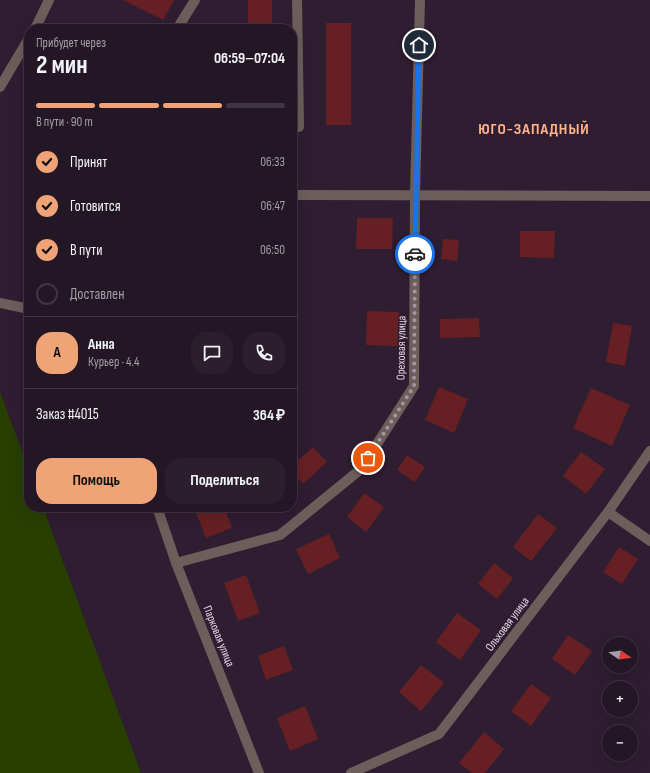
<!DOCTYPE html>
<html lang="ru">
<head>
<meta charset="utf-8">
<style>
	body { margin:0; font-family:"Sofia Sans Condensed",sans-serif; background:#2b1f2d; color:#f1f3f6; height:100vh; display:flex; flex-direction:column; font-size:15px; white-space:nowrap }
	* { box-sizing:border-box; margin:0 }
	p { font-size:13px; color:#a39fa7 }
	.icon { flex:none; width:22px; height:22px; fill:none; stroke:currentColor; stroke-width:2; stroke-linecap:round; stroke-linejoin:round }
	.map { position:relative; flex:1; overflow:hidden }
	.drawer { position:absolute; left:24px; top:24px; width:273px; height:488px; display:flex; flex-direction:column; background:#231625; border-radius:16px; box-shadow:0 4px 16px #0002,0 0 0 1px #403542 }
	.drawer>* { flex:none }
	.needle { width:26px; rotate:103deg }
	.controls { position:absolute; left:602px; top:637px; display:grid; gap:8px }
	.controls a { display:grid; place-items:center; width:36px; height:36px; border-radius:50%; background:#231625; box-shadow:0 4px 16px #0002,0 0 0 1px #403542; font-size:20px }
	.pin { position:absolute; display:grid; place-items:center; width:34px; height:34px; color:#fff; margin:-17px; border:2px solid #fff; border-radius:50%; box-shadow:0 1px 4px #0007 }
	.courier { position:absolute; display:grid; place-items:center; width:40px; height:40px; margin:-20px; border:3px solid #1a73e8; border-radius:50%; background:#fff; color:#222; box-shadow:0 1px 5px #0007 }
	.head em { font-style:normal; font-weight:700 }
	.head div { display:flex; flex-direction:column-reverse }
	.head { display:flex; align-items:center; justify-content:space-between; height:68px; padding:0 12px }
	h1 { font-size:26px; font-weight:700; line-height:30px }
	.bar { display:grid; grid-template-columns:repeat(4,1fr); gap:6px 4px; align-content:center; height:48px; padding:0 12px }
	.bar i { height:5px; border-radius:3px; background:#403542 }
	.bar .selected { background:#efa377 }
	.bar p { grid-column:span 4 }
	.line { display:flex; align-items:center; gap:10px; padding:0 12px; border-top:1px solid #403542 }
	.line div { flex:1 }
	.round { display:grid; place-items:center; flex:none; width:42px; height:42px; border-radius:16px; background:#2b1f2d }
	ol { padding:0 12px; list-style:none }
	li { display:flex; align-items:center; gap:12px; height:44px }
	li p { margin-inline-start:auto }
	li .icon { padding:4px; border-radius:50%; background:#efa377; color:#111; stroke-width:4 }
	li:last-child { color:#a39fa7 }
	li i { width:22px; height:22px; border:2px solid #403542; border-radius:50% }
	.cta { display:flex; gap:8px; margin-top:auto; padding:8px 12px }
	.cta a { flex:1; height:46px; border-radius:16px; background:#efa377; color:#111; font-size:16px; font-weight:700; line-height:46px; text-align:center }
	.cta a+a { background:#2b1f2d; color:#f1f3f6 }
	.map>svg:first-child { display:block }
	.green { fill:#283f00 }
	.building { fill:#662023 }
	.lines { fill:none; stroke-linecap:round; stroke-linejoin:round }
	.street { stroke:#6c5e5b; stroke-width:10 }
	.done { stroke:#a395a4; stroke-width:4; stroke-dasharray:0 7.2 }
	.route { stroke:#1a73e8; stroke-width:5 }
	.labels { text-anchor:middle; stroke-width:3.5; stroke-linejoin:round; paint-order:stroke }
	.street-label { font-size:12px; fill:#e1d5e2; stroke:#2f1d31 }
	.district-label { font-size:16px; font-weight:bold; letter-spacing:1px; fill:#fbb38b; stroke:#2f1d31 }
</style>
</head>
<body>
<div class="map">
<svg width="650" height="773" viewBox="0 0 650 773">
	<rect width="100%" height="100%" fill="#2f1d31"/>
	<path class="green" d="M0 392 29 470V507H43L141 773H0Z"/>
	<g class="building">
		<path d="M123 0H174L163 20Z"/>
		<rect x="248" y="0" width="24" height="25"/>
		<rect x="326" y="23" width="25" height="102"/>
		<path d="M357 218H393L392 249H356Z"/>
		<path d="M520 231H555L554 258 520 257Z"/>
		<path d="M443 239 459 240 457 261 441 259Z"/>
		<path d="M367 311 399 312V346L366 345Z"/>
		<path d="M479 318 480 337 440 338V319Z"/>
		<path d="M613 323 632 326 625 366 606 362Z"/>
		<path d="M439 387 468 399 454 433 425 420Z"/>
		<path d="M591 388 630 405 612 446 573 428Z"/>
		<path d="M313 447 327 462 303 484 292 471V466Z"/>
		<path d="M581 452 605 469 586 494 563 476Z"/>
		<path d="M407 455 425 467 415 482 397 470Z"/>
		<path d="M364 493 384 507 366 532 347 517Z"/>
		<path d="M194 507H224L232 528 206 538Z"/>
		<path d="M538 514 557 528 531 561 513 547Z"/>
		<path d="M329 534 340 558 308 574 296 549Z"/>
		<path d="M619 547 638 559 622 584 603 572Z"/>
		<path d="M494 563 513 578 497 599 478 584Z"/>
		<path d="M246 575 260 613 238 621 224 583Z"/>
		<path d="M457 613 481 630 460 660 436 642Z"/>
		<path d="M568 635 592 651 575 675 552 659Z"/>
		<path d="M284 646 293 670 266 680 258 656Z"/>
		<path d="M421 665 444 683 421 711 399 692Z"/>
		<path d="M531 684 551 698 531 726 511 711Z"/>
		<path d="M305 706 318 739 290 751 277 718Z"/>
		<path d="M484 732 504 749 485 773H472L459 763Z"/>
	</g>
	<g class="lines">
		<g class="street">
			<path d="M297 0 299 127"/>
			<path d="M35 29 49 0"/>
			<path d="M177 29 195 0"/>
			<path d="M0 87 29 38"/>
			<path d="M292 195 650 196"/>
			<path d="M0 303 29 309"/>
			<path d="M157 507 176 563 259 773"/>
			<path d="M608 512 650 541"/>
			<path d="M176 563 280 535 361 469 414 386 415 195 420 0"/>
			<path d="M351 773 439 734 608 512 650 451"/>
		</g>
	</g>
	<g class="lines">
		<path class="done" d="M368 458 414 386 415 254"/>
		<path class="route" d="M415 254 419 45"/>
	</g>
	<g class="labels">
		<g class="street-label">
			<text transform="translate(401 348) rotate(-89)" y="4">Ореховая улица</text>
			<text transform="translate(507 624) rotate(-53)" y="4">Ольховая улица</text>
			<text transform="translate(219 636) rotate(68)" y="4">Парковая улица</text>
		</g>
		<g class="district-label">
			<text x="534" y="134">ЮГО-ЗАПАДНЫЙ</text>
		</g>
	</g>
</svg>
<div class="controls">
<a><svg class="needle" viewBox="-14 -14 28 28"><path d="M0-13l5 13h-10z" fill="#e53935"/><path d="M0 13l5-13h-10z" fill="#a39fa7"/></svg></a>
<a>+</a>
<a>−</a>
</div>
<div class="pin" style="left:368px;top:458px;background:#ea580c"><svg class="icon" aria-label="bag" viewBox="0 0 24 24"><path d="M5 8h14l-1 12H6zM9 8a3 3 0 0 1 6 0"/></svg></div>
<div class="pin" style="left:419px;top:45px;background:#1f2937"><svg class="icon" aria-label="home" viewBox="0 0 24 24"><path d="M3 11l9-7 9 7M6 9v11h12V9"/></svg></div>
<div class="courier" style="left:415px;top:254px"><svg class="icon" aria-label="car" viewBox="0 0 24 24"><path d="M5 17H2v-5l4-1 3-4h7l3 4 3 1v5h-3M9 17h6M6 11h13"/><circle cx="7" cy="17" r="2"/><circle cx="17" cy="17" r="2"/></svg></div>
<section class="drawer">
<div class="head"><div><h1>2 мин</h1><p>Прибудет через</p></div><em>06:59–07:04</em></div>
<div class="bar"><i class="selected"></i><i class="selected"></i><i class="selected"></i><i></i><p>В пути · 90 m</p></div>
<ol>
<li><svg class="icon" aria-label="check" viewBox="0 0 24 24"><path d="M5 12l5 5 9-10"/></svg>Принят<p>06:33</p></li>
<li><svg class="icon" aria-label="check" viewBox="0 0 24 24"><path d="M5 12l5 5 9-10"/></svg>Готовится<p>06:47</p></li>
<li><svg class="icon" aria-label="check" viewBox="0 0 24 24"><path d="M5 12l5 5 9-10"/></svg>В пути<p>06:50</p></li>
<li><i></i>Доставлен</li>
</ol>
<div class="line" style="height:72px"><b class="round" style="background:#efa377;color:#111">А</b><div><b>Анна</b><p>Курьер · 4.4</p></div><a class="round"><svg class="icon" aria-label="chat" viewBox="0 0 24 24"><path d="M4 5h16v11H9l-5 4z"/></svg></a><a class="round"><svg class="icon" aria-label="phone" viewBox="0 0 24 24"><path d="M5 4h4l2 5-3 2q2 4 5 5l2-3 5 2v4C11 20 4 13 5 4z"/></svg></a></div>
<div class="line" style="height:52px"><div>Заказ #4015</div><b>364 ₽</b></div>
<div class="cta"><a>Помощь</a><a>Поделиться</a></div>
</section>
</div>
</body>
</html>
